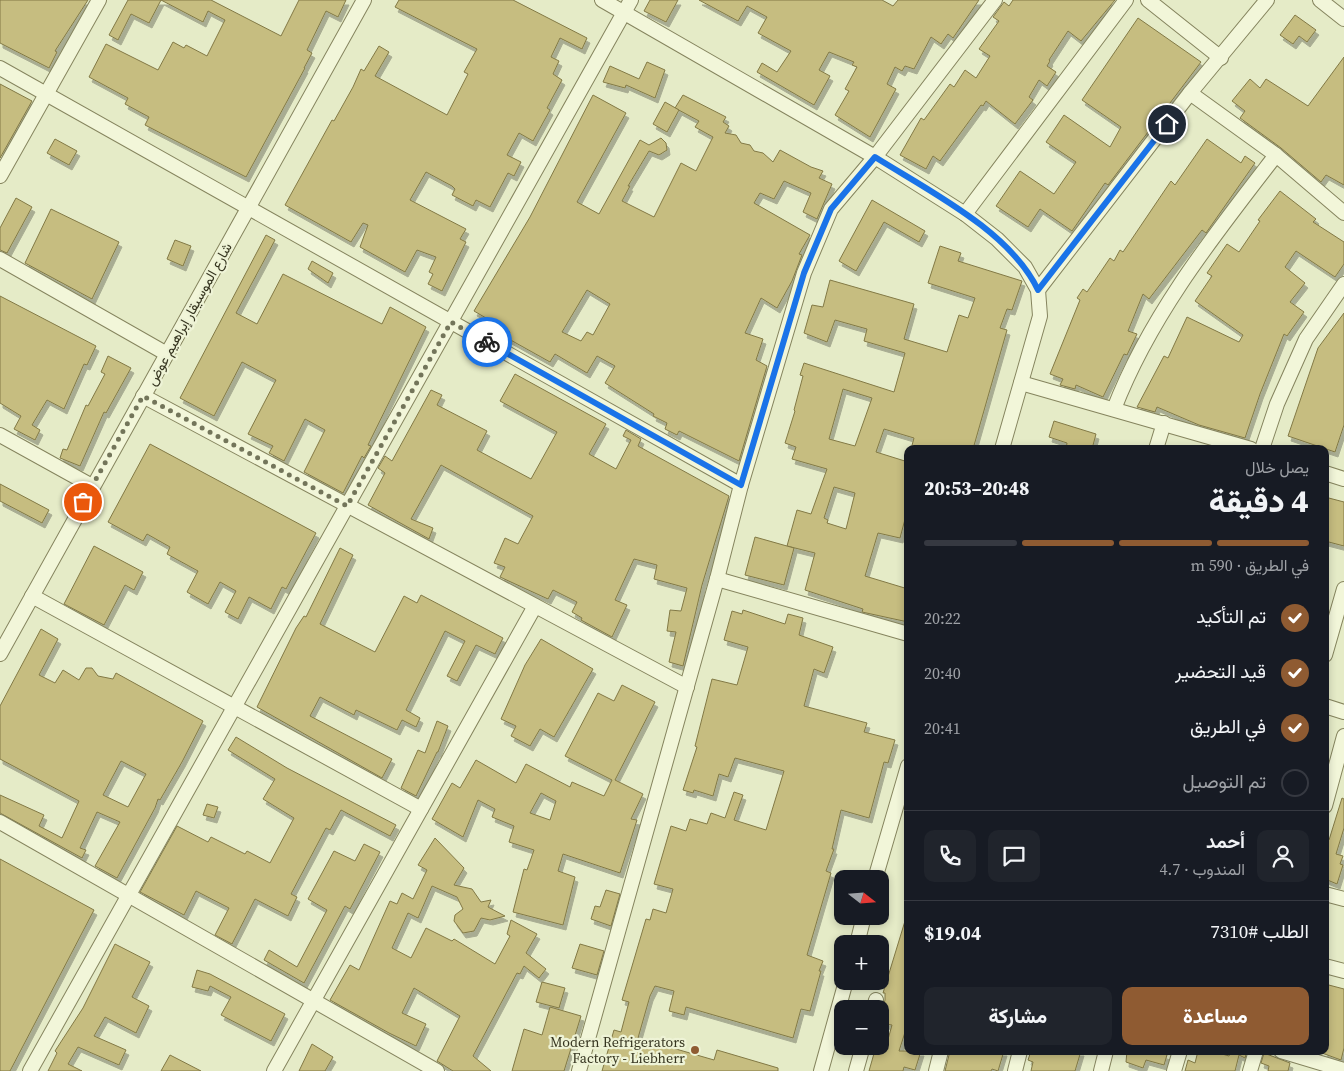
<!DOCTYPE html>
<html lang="ar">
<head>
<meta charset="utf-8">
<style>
	body { margin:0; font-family:"Source Serif 4",Vazirmatn,serif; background:#20242c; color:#f1f3f6; direction:rtl; height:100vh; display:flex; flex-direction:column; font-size:19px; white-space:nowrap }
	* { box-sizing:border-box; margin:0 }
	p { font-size:16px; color:#9ea1a6 }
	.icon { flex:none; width:28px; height:28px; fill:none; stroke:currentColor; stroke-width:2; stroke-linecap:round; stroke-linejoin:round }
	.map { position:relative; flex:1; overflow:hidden; direction:ltr }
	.side { position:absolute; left:904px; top:445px; width:425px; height:610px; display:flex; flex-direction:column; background:#171b24; border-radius:10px; box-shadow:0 2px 8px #0003; direction:rtl }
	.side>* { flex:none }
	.needle { width:32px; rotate:107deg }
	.buttons { position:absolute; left:834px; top:870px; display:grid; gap:10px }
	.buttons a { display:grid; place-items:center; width:55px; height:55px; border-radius:10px; background:#171b24; box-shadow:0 2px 8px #0003; font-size:25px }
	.pin { position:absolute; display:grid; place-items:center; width:42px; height:42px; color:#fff; margin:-21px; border:2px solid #fff; border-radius:50%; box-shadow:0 1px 5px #0007 }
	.courier { position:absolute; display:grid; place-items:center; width:50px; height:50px; margin:-25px; border:4px solid #1a73e8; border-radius:50%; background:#fff; color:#222; box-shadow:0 1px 6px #0007 }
	.summary em { font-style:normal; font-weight:800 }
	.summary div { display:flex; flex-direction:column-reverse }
	.summary { display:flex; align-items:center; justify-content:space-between; height:85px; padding:0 20px }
	h1 { font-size:32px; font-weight:800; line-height:38px }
	.bar { display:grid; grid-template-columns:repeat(4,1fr); gap:8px 5px; align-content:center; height:60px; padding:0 20px }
	.bar i { height:6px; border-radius:4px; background:#363941 }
	.bar .on { background:#8f5b32 }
	.bar p { grid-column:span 4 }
	.line { display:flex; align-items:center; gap:12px; padding:0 20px; border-top:1px solid #363941 }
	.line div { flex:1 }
	.round { display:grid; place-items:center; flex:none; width:52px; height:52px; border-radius:10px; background:#20242c }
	ol { padding:0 20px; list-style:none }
	li { display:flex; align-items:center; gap:15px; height:55px }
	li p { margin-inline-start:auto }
	li .icon { padding:5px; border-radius:50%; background:#8f5b32; color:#fff; stroke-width:4 }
	li:last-child { color:#9ea1a6 }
	li i { width:28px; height:28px; border:2px solid #363941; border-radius:50% }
	.primary-button { display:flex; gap:10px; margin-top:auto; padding:10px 20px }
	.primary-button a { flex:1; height:58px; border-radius:10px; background:#8f5b32; color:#fff; font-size:20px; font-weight:800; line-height:58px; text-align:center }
	.primary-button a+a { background:#20242c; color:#f1f3f6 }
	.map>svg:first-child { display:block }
	.building { fill:#c6bd80; stroke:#827945; fill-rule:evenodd; filter:url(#shadow) }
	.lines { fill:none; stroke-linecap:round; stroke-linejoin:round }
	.minor-casing { stroke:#85845e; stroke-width:16 }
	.minor { stroke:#f2f6d9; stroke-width:14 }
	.done { stroke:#73755a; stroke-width:5; stroke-dasharray:0 9 }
	.route { stroke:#1a73e8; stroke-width:6 }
	.poi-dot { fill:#8f5b32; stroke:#eef3d6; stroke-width:2 }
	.labels { text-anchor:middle; stroke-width:4.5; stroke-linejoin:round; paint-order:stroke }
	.street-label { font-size:14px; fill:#363520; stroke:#eef3d6 }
	.poi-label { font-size:14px; fill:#363520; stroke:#eef3d6; text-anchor:end }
</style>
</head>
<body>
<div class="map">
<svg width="1344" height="1071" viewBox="0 0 1344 1071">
	<defs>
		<filter id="shadow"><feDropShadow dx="3" dy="5" stdDeviation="0" flood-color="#0004"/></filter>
	</defs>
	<rect width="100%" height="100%" fill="#e5ebc7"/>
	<g class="building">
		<path d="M0 0H88L55 51 57 52 49 68 0 43Z"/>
		<path d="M128 0H161L149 23 131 14 118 40 109 35Z"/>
		<path d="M161 0H211L281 36 299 0H346L338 17 326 11 307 50 312 53 304 68H305L246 177 145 125 149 117 125 104 128 98 89 77 106 44 158 70 173 42 184 48 186 45 207 56 225 20 208 11 203 22Z"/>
		<path d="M399 0H513L587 38 582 49 560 38 551 57 559 61 553 74 562 80 547 108 550 110 533 141 519 133 507 155 521 162 514 176 508 173 490 207 476 200 473 206 452 195 455 189 452 186 426 172 410 200 466 229 460 239 466 242 442 291 428 284 433 274 429 272 436 257 417 250 405 272 360 247 368 225 363 223 351 242 285 205 332 120 334 121 353 87 361 69 364 71 379 46 389 52 375 76 447 115 468 74 464 72 477 49 395 7Z"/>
		<path d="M650 0H678L666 22 644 11Z"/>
		<path d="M699 0H882L893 6 898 0H979L953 38 948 34 941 44 931 37 914 69 905 66 902 71 895 67 887 84 896 89 870 137 835 115 849 91 845 89 857 67 852 65 854 62 829 52 819 70 830 76 814 105 757 72 762 63 777 72 791 51 758 33 767 17 747 6 738 21Z"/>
		<path d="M1013 0H1115L1081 41 1068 31 1049 60 1050 61 1047 66 1056 72 1047 86 1039 80 1029 97 1033 100 1015 124 986 101 983 106 981 105 940 161 933 156 926 169 900 155 921 118 924 120 950 84 954 87 965 70 976 78 990 56 979 49 999 21 993 17 1004 2 1009 6Z"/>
		<path d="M1295 15 1316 30 1307 42 1299 36 1293 44 1280 35Z"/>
		<path d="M1138 18 1201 62 1108 185 1105 183 1072 231 1040 209 1028 227 996 206 1020 171 1054 194 1076 162 1046 142 1064 115 1110 147 1121 127 1082 100Z"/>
		<path d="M1344 57V185L1326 175 1321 182 1281 148 1240 118 1245 111 1232 101 1250 79 1260 88 1266 79 1308 106Z"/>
		<path d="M647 62 665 70 655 98 626 85 625 88 603 82 610 66 639 79Z"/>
		<path d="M0 84 32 101 0 158Z"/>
		<path d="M593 95 626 113 577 202 599 214 640 140 649 145 661 138 666 143 667 150 659 155 649 151 628 186H630L622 201 654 217 681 163 696 171 713 137 695 127 699 121 675 108 683 95 726 117 723 122 729 126 725 133 736 135 741 143 750 145 754 151 763 153 773 162 780 150 811 167 823 171 819 178 832 184 817 219 803 212 811 193 784 181 774 199 760 193 754 203 810 235 799 254 802 255 792 281 777 308 761 298 745 333 763 339 756 360 767 366 739 461 679 431 677 435 665 429 667 423 653 416 654 414 605 383 615 366 597 356 587 373 555 354 550 362 507 338 510 332 474 311 530 217ZM587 290 610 304 593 335 587 332 581 341 562 332Z"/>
		<path d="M665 102 679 110 667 132 653 124Z"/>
		<path d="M55 139 77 151 69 165 47 153Z"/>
		<path d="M1207 139 1241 163 1245 156 1255 163 1206 233 1202 230 1149 299 1143 294 1128 331 1137 334 1127 355 1124 354 1103 397 1076 385 1075 389 1060 385 1063 379 1050 374 1080 300 1077 298 1083 289 1087 292 1110 258 1114 261 1120 250 1123 252 1171 181 1175 185Z"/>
		<path d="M1280 191 1316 219 1313 222 1344 242V264L1335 277 1296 251 1285 267 1305 283 1290 302 1304 312 1287 336 1284 334 1260 394 1245 438 1199 425 1157 407 1155 412 1137 407 1164 356 1168 358 1187 317 1239 342 1243 335 1195 301 1212 276 1207 273 1227 244 1239 252 1260 221 1258 220Z"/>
		<path d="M16 198 32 207 7 253 0 250V228Z"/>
		<path d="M872 200 925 231 919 242 884 222 856 271 839 261Z"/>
		<path d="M51 209 119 242 92 299 25 263Z"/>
		<path d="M266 235 275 240 236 313 257 324 283 274 382 324 390 307 426 327 368 445 371 446 364 458 362 456 343 493 304 472 325 430 305 419 284 461 269 453 273 446 248 434 276 380 242 362 214 416 180 398Z"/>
		<path d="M175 240 191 246 183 266 167 259Z"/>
		<path d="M940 246 961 253 958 261 1022 281 1012 310 1007 309 1000 328 1007 330 973 449H911L914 438 884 429 876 452 908 462V508L900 538 878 533 865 576 908 589V622L862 612 863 609 805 590 815 553 787 546 797 510 811 514 827 469 792 459 796 447 785 443 795 411 794 410 803 376 800 375 804 363 894 392 905 353 864 341 867 329 835 320 827 342 804 333 812 305 823 307 830 280 914 304 904 339 947 352 959 315 968 318 975 298 928 283ZM843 389 872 398 855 446 829 439ZM834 487 855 493 846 529 827 523 828 520 824 518Z"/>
		<path d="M312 261 333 273 328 283 308 269Z"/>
		<path d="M0 296 96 346 87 365 84 364 64 409 47 400 32 425 40 430 35 440 14 429 21 416 0 403Z"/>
		<path d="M1344 313V425L1335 452 1288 436 1318 348Z"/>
		<path d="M108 356 131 368 106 413 104 412 80 466 60 458 63 449 67 450 86 405 88 406 105 374 101 372Z"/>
		<path d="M515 374 606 424 589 454 616 469 631 440 623 436 626 430 641 439 638 446 729 496 702 585 683 666 669 662 676 632 667 631 670 610 681 611 687 588 654 579 657 565 634 559 615 600 627 605 612 637 581 620 582 618 572 612 577 602 553 590 548 599 500 577 505 567 494 563 505 538 518 544 533 516 441 465 411 519 433 528 429 539 368 505 385 473 378 468 385 456 392 461 431 390 442 395 437 405 487 431 477 450 531 479 557 432 500 401Z"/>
		<path d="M1054 421 1096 434 1092 449H1066L1067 443 1049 437Z"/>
		<path d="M150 444 316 533 286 589 282 587 271 609 249 597 238 619 225 612 236 591 220 582 208 604 187 592 198 571 167 554 170 547 147 534 143 541 108 522Z"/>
		<path d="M0 484 49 510 42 523 0 501Z"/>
		<path d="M1325 497 1344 502V546L1325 541Z"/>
		<path d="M755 537 794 548 784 585 745 575Z"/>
		<path d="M94 546 143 572 134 590 125 585 104 625 64 604Z"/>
		<path d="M340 548 353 555 320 624 375 652 404 596 417 603 421 595 503 638 495 654 476 645 457 681 447 676 465 641 445 631 408 706 406 710 420 718 416 727 402 720 397 730 356 710 354 715 320 697 310 716 392 759 382 778 257 707 296 628 304 616 306 617Z"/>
		<path d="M743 610 785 624 788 614 803 618 799 635 833 647 824 673 814 669 804 706 867 723 864 732 895 740 888 763 884 762 869 818 841 810 832 849H834L826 871 831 873 807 955 823 961 819 971H821L810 1011 801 1009 793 1038 686 1007 684 1015 669 1011 674 991 655 986 650 996 638 1038 714 1060 717 1050 778 1068V1071H602L614 1030 621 1032 629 1002 622 1000 646 919 650 920 653 909 666 913 673 889 654 884 671 826 686 831 690 819 707 824 711 813 725 818 734 792 743 795 734 820 766 830 784 771 735 758 728 777 719 774 713 796 694 790 693 793 683 790 697 747 695 746 712 679 737 685 748 647 724 640 732 611 742 614Z"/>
		<path d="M41 629 58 639 39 675 55 683 63 670 79 680 86 668H92L98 676 113 679 116 673 203 721 182 762 160 800 158 799 155 808 117 878 95 866 120 822 97 812 80 848 86 850 82 858 0 813V795L44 815 39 826 62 838 79 801 0 759V706ZM121 761 146 774 128 807 103 795Z"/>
		<path d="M541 639 593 669 554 737 540 729 530 746 511 736 516 726 501 719 525 665Z"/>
		<path d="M622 685 655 702 615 780 643 794 631 819 637 820 620 873 563 854 558 871 575 877 563 925 513 912 524 869 527 870 534 850 509 842 514 826 492 817 495 809 478 800 463 837 432 819 452 783 460 788 476 760 516 783 526 764 570 787 572 782 604 796 612 780 565 756 598 693 614 701ZM541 793 556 801 550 820 530 813Z"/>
		<path d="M437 721 448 726 438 752H437L416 796 401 788 418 750 425 753Z"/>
		<path d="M236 737 287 768 396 825 390 836 341 810 330 830 326 828 291 894 297 897 288 916 255 899 232 944 215 935 229 908 196 891 184 915 140 892 177 826 208 842 211 837 245 854 247 851 270 863 294 818 263 799 275 779 228 750Z"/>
		<path d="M1342 798 1344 799V828L1336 854 1343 856 1340 864 1343 865 1337 884 1325 879V838L1329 840Z"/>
		<path d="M207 804 218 807 214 818 203 815Z"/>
		<path d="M435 838 464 868 454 885 472 889 481 902 491 900 488 907 505 916 490 920 481 918 474 931 463 933 454 921 455 915 463 909 457 897 432 886 418 918 408 913 392 948 411 958 426 928 452 941 454 939 495 964 510 936 507 934 511 920 537 934 526 953 546 969 539 978 524 966 520 974 517 973 473 1056 491 1071H453L437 1061 460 1016 414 988 402 1013 426 1024 416 1046 389 1033 330 1000 350 965 359 970 390 901 397 904 402 893 413 899 427 870 418 865Z"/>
		<path d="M364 844 380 852 350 909 345 906 304 983 264 960 269 950 297 967 327 910 308 899 334 851 355 861Z"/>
		<path d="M0 859 94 910 10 1071H0Z"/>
		<path d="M606 890 620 894 611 926 591 919 595 906 600 907Z"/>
		<path d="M905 921 908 922V1023L899 1051H921L915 1070 904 1067 903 1071H869L875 1050H885L892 1025 885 1024 888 1015 881 1013 885 1000V993H883Z"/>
		<path d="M115 944 150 962 132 997 149 1006 136 1033 105 1017 94 1036 126 1050 119 1065 78 1047 68 1064 82 1071H48L57 1053 55 1051 83 1008Z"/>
		<path d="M580 944 604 951 597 975 572 968Z"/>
		<path d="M197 970 210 974 285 1014 271 1041 221 1015 231 997 210 986 208 991 192 987Z"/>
		<path d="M542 982 565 988 559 1008 536 1002Z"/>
		<path d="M1325 984 1344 989V1048L1341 1060 1322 1053 1325 1051Z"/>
		<path d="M550 1007 581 1016 564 1071H512L524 1029 542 1035Z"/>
		<path d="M312 1044 333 1057 325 1071H299Z"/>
		<path d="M950 1051H1004L998 1071 992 1069 991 1071H945Z"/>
		<path d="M1031 1051H1081L1075 1071H1031L1033 1062 1028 1060Z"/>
		<path d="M1127 1051H1156L1167 1055 1164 1065 1146 1060 1143 1068 1126 1062Z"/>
		<path d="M1198 1051H1212L1229 1056 1231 1051H1247L1245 1058 1239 1055 1235 1071H1185L1188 1060 1195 1063Z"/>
		<path d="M1264 1053 1290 1063 1288 1071H1268L1269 1066 1261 1063Z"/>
		<path d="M170 1055 201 1071H161Z"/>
	</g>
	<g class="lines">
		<defs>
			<g id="minor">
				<path d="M602 0 875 157 965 214 997 239 1025 267 1038 290 1040 316 1002 449"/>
				<path d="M1148 0 1221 58"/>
				<path d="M1320 0 1344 19"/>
				<path d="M0 68 741 485"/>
				<path d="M1190 93 1276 155 1344 213"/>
				<path d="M0 176 99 0"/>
				<path d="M965 214 1126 0"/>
				<path d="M0 259 167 354"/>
				<path d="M1038 290 1190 93 1267 0"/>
				<path d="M1021 383 1251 449"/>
				<path d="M143 396 687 687"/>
				<path d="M1114 409C1150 315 1215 234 1276 155"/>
				<path d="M0 435 92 486"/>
				<path d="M1156 449 1164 423"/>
				<path d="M1262 449 1277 404 1306 339 1344 284"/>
				<path d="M1325 473 1344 479"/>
				<path d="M717 579 908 634"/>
				<path d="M32 596 421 809"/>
				<path d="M0 654 364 0"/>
				<path d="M1325 655 1344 589"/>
				<path d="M1325 706 1344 712"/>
				<path d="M1325 806 1344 736"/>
				<path d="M0 822 437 1071"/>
				<path d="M875 879 908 766"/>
				<path d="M1325 894 1344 899"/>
				<path d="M857 944 864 916"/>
				<path d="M1325 966 1344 971"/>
				<path d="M874 1009 876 1000"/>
				<path d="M1281 1051 1344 1070"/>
				<path d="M30 1071 631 0"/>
				<path d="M274 1071 535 606"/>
				<path d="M579 1071 717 579 741 485 804 273 831 209 875 157 995 0"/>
				<path d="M821 1071 846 981"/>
				<path d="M856 1071 863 1046"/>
				<path d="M936 1071 941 1051"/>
				<path d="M1015 1071 1020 1051"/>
				<path d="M1101 1071 1106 1051"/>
				<path d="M1174 1071 1180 1051"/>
				<path d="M1250 1071 1256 1051"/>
			</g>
		</defs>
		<use href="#minor" class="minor-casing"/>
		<use href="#minor" class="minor"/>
	</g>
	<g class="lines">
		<path class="done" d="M83 502 143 396 347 506 451 322 487 342"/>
		<path class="route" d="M487 342 741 485 804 273 831 209 875 157C929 191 1010 231 1038 290L1167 124"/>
	</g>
	<circle class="poi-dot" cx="695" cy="1050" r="5"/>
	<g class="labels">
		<g class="street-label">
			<text transform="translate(189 314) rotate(-61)" y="5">شارع الموسيقار إبراهيم عوض</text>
		</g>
		<g class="poi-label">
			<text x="685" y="1047">Modern Refrigerators<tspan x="685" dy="16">Factory - Liebherr</tspan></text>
		</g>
	</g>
</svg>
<div class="buttons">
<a><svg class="needle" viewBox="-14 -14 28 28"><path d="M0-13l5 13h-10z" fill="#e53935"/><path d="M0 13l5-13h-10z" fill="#9ea1a6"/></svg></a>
<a>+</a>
<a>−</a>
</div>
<div class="pin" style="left:83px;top:502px;background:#ea580c"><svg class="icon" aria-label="bag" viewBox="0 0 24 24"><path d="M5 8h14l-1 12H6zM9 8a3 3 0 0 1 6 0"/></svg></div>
<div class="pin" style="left:1167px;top:124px;background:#1f2937"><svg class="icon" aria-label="home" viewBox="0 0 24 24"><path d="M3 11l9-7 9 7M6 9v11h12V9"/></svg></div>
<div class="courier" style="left:487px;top:342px"><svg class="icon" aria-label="bike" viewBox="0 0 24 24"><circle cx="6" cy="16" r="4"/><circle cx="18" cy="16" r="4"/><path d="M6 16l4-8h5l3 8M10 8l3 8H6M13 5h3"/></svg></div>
<section class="side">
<div class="summary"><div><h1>4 دقيقة</h1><p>يصل خلال</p></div><em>20:48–20:53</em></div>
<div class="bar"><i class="on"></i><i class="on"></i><i class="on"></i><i></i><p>في الطريق · 590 m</p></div>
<ol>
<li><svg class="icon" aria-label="check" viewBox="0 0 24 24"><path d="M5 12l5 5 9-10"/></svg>تم التأكيد<p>20:22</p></li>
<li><svg class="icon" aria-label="check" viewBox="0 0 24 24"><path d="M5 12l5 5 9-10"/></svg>قيد التحضير<p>20:40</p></li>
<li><svg class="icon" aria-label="check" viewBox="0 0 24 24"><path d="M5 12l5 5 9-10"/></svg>في الطريق<p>20:41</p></li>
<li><i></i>تم التوصيل</li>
</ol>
<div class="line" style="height:90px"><a class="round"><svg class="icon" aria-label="person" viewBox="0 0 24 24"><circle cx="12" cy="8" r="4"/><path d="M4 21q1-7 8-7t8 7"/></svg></a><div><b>أحمد</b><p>المندوب · 4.7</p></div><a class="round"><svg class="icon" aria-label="chat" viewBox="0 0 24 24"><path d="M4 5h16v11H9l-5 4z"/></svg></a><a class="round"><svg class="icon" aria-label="phone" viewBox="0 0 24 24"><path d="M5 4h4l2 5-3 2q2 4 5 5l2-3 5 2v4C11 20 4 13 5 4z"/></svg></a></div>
<div class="line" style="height:65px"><div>الطلب #7310</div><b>$19.04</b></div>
<div class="primary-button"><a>مساعدة</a><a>مشاركة</a></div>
</section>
</div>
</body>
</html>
